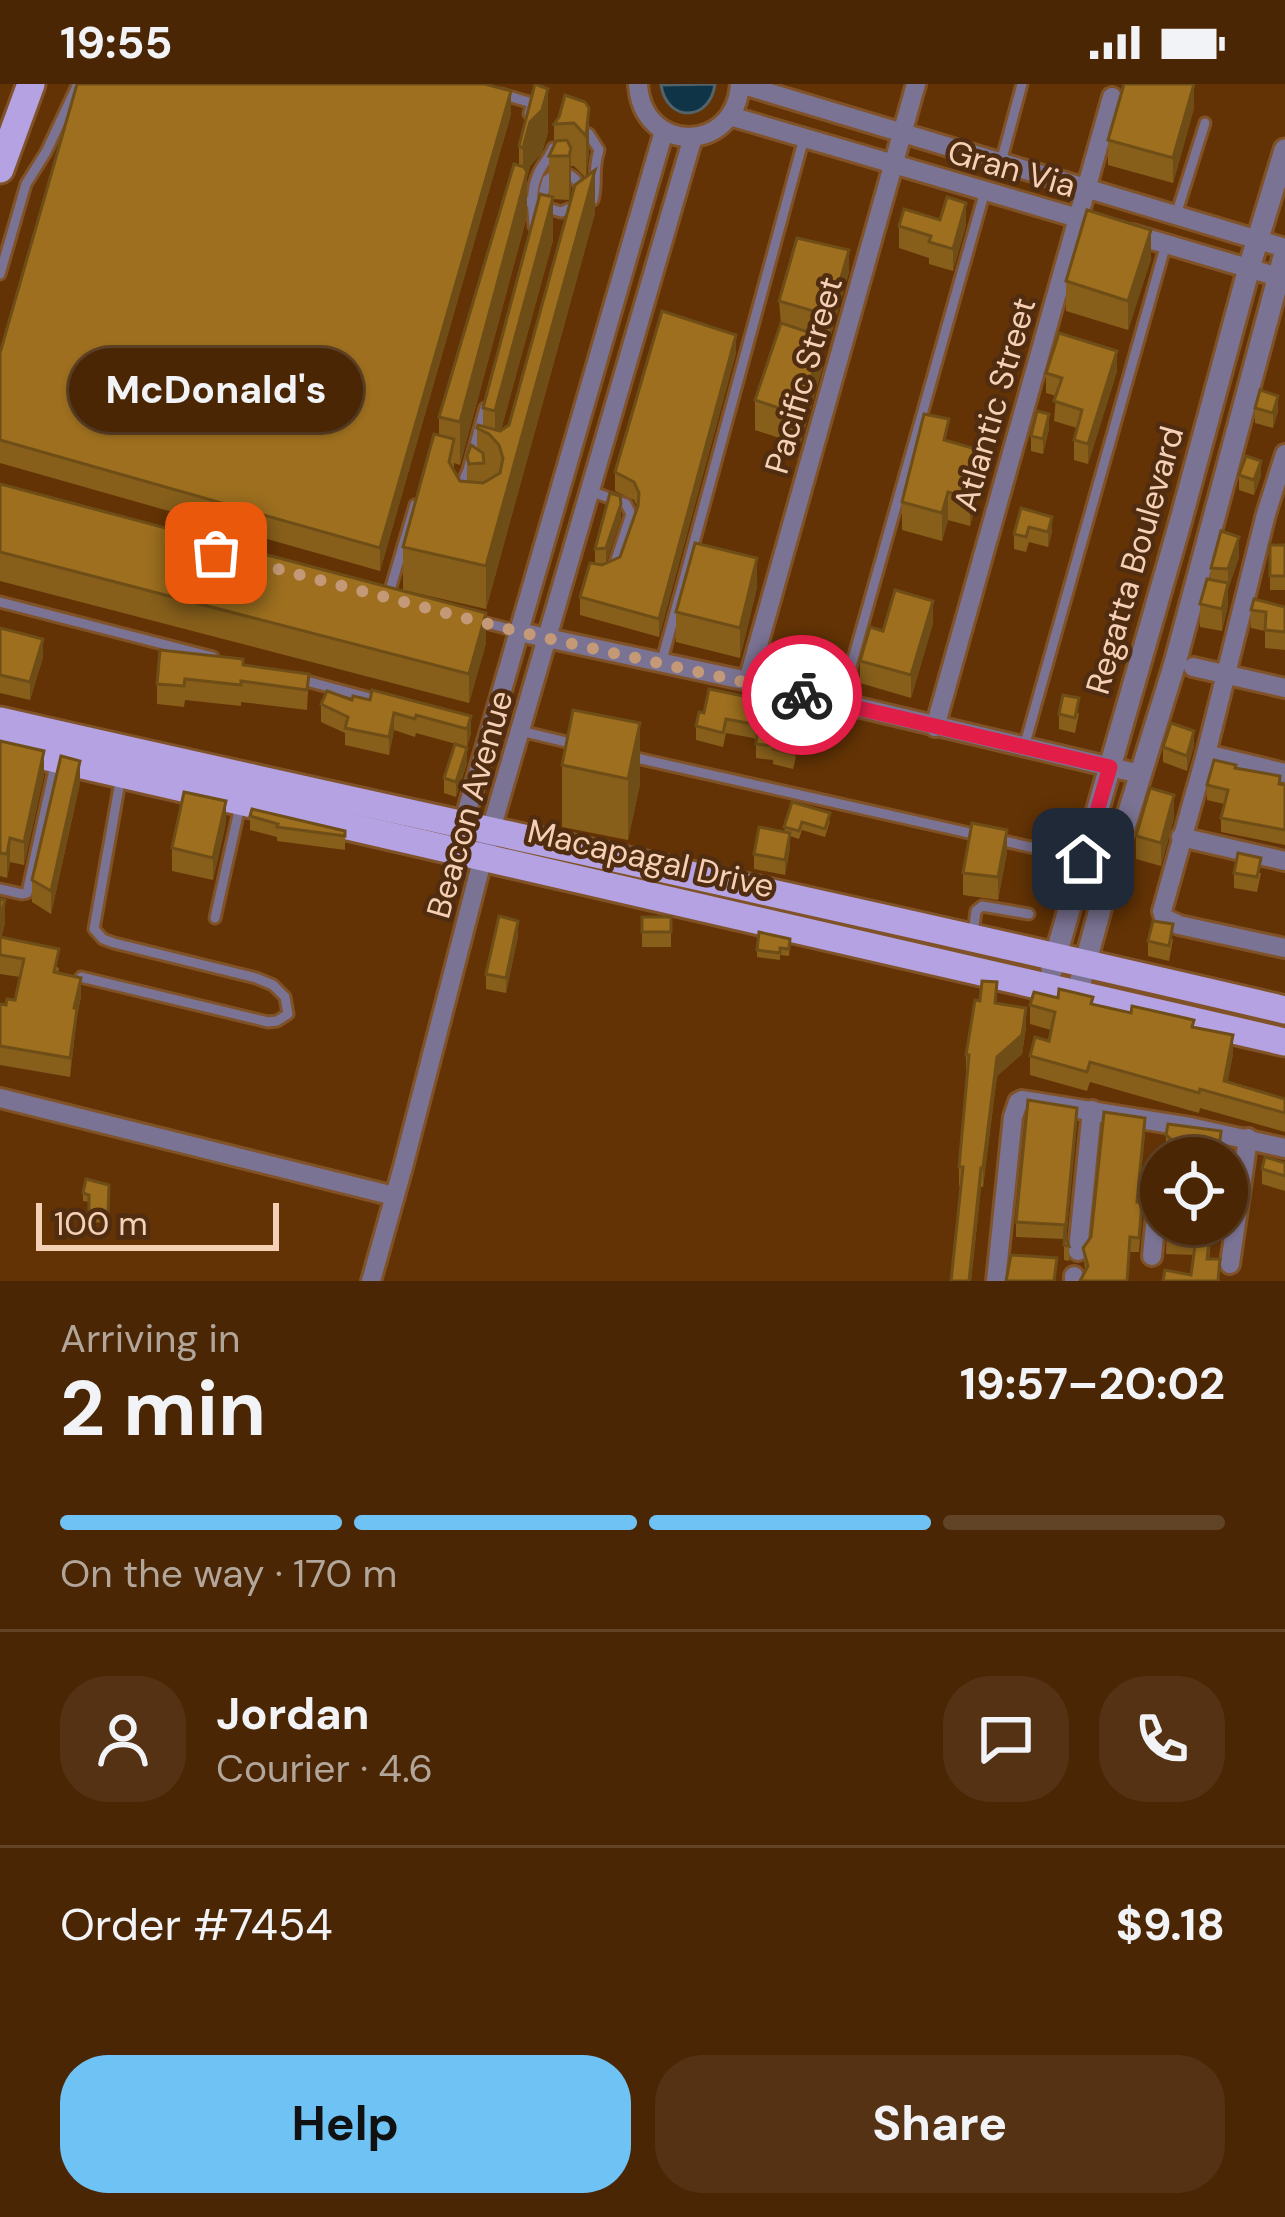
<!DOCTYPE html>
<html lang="en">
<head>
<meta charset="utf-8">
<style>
	body { margin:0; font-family:"DM Sans",sans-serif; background:#543213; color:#f1f3f6; height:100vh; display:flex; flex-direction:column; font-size:45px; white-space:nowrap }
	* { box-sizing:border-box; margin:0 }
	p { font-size:39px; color:#b2a59a }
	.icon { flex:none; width:66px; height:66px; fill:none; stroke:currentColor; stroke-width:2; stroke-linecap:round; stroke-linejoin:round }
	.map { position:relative; height:1197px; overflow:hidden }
	.drawer { display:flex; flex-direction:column; background:#4a2604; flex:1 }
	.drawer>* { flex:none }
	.controls { position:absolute; left:1140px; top:1053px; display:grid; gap:24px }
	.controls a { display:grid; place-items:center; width:108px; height:108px; border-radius:50%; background:#4a2604; box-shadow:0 3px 9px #0004,0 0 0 3px #614326; font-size:60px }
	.scale { position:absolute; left:36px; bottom:30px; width:243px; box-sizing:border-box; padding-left:12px; border:6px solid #f6d0b6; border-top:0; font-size:33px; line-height:42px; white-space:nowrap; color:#f6d0b6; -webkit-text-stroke:9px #502d11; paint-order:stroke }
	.pin { position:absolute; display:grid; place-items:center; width:102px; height:102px; color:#fff; margin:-51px; border-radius:24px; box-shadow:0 6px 18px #0006 }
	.courier { position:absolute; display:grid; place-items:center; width:120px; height:120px; margin:-60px; border:9px solid #e11d48; border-radius:50%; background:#fff; color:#222; box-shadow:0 3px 15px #0007 }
	.bubble { position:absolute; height:84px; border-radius:42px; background:#4a2604; box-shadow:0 3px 9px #0004,0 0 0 3px #614326; font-size:39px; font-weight:700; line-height:84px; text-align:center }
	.overview em { font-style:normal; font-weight:700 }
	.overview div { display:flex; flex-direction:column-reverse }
	.overview { display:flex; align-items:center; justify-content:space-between; height:204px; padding:0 60px }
	h1 { font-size:78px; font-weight:700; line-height:90px }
	.bar { display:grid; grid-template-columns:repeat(4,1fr); gap:18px 12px; align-content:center; height:144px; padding:0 60px }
	.bar i { height:15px; border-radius:9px; background:#614326 }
	.bar .on { background:#6fc2f4 }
	.bar p { grid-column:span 4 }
	.line { display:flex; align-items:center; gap:30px; padding:0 60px; border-top:3px solid #614326 }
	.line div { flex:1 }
	.round { display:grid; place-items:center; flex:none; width:126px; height:126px; border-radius:48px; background:#543213 }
	.primary-button { display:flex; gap:24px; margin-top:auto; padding:24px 60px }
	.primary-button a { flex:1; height:138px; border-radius:48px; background:#6fc2f4; color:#111; font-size:48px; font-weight:700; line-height:138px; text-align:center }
	.primary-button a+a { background:#543213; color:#f1f3f6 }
	.status { display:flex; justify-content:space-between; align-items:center; height:84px; padding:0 60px; background:#4a2604; direction:ltr }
	.status svg { height:33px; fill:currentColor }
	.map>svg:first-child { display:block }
	.water { fill:#0f3448; stroke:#546369; stroke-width:3 }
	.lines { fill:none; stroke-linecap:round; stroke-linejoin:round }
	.service-casing { stroke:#805228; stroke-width:15 }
	.minor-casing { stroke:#805228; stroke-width:24 }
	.tertiary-casing { stroke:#805228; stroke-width:27 }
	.primary-casing { stroke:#805228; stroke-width:33 }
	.service { stroke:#7b7393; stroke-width:9 }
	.minor { stroke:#7b7393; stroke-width:18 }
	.tertiary { stroke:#7b7393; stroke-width:21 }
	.primary { stroke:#b4a2e3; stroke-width:27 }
	.wall { fill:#875f1b; fill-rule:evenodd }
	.shaded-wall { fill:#6e4e16 }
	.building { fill:#9d6f1f; stroke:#6e4e16; stroke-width:3 }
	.done { stroke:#c39978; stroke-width:12; stroke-dasharray:0 21.6 }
	.route { stroke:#e11d48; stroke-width:15 }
	.labels { text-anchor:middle; stroke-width:9; stroke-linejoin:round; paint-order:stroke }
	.street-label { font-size:33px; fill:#f6d0b6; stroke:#502d11 }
</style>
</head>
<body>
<div class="status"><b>19:55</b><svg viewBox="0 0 49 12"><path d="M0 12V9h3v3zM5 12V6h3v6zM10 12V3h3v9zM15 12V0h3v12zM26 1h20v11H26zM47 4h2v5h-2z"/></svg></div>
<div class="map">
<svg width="1285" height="1197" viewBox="0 0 1285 1197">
	<rect width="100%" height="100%" fill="#633305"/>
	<path class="water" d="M715 0C710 38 667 39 661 1Z"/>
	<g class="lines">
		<defs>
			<g id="service">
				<path d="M501 10 532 19 529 30"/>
				<path d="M581 47 589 50 599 66C592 88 598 96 593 116"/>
				<path d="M1001 78 1022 0"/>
				<path d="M519 115 561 128 576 122"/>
				<path d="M540 122 547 96C561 84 576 89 581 106"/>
				<path d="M1176 131 1205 39"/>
				<path d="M534 142C533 124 530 108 538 90 542 80 549 75 553 64"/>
				<path d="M0 190 26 100 46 68 78 0"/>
				<path d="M460 405 468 386 485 324"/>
				<path d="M590 407 626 420 631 430 613 485"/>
				<path d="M388 513 415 421"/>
				<path d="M0 518 213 573"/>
				<path d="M475 536 517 547"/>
				<path d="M661 580 804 54"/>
				<path d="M299 595 381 617"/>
				<path d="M840 621 985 107"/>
				<path d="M521 647 575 660"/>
				<path d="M1024 663 1166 160"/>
				<path d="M632 673 978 751"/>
				<path d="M995 755 1083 775"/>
				<path d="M0 805 22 810 27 809 56 677"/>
				<path d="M215 834 240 722"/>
				<path d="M973 849 976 827 982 822 1029 830"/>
				<path d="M81 893 268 938 277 937 288 930 285 913 273 901 256 894 114 859 103 855 94 845 121 692"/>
			</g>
			<g id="minor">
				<path d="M638 0C642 71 736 70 740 0"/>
				<path d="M740 0 1285 164"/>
				<path d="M730 32 1088 137"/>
				<path d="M1132 150 1278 193 1285 190"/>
				<path d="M1285 370 1266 430 1206 670 1162 827 1164 834 1179 841 1285 864"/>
				<path d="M519 548 748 597 1140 690"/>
				<path d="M1193 583 1285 604"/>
				<path d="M748 597 916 0"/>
				<path d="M935 643 1112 13"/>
				<path d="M1206 670 1285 689"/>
				<path d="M460 751 664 47"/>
				<path d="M1181 753 1285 777"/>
				<path d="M0 1014 394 1112"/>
				<path d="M1078 1167 1092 1026"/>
				<path d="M1152 1172 1161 1080"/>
				<path d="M1230 1180 1248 1054"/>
				<path d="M371 1197 403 1083 483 773 693 53"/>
				<path d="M996 1197 1013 1033 1018 1018 1022 1016 1190 1043 1285 1064"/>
				<path d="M1074 1197V1192"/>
			</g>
			<g id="tertiary">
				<path d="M1052 885 1180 439 1249 184 1285 66"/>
				<path d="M1077 910 1110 789 1175 579 1285 169"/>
			</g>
			<g id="primary">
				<path d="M0 85 31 0"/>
				<path d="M0 637C428 735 858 825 1285 926"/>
				<path d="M0 662 1285 958"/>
			</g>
		</defs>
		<use href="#service" class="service-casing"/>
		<use href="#minor" class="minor-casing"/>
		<use href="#tertiary" class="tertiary-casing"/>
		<use href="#primary" class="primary-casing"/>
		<use href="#service" class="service"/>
		<use href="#minor" class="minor"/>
		<use href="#tertiary" class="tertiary"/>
		<use href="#primary" class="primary"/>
	</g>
	<g class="wall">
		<path d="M585 18 589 68 586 92 595 129 486 525 403 506V463L439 351V333L519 81V62L548 48 542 69 530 82 527 93V132L460 381 454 379V385L460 397 467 398V372L477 365V344L483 342V324L549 112V72L554 62V40ZM571 82H574L585 93 509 341 501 346 553 156V115L569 116Z"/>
		<path d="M1194 24 1173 99 1108 81V56Z"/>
		<path d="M511 30 380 487 0 379V269Z"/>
		<path d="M940 136 966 141 953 187 929 180V174L899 164V142Z"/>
		<path d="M1151 175 1128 246 1066 227V197Z"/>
		<path d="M849 188 830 254 810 248 823 282 800 361 755 346V316L781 240 779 217Z"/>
		<path d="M736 269 659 553 580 531V513L595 480V465L621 435 606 479 595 480 602 481 620 473 638 424 634 416 615 407V388Z"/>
		<path d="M1117 287 1088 380 1074 376V356L1077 344 1054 337 1056 312 1046 309V289Z"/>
		<path d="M1255 324 1278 327 1273 344 1255 339Z"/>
		<path d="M1049 345 1043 370 1031 367V352Z"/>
		<path d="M949 357 983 395 970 442 948 436 942 457 902 446V418Z"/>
		<path d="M1239 391 1261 392 1254 411 1239 406Z"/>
		<path d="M0 400 486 559 469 619 0 497Z"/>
		<path d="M1052 433V448L1048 463 1029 458 1026 468 1014 465V450Z"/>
		<rect x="1270" y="461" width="15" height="45"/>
		<path d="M1239 473 1228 505V521L1222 547 1200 543V520L1211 496V484Z"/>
		<path d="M757 503 740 574 676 558V528Z"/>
		<path d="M1285 523V566L1265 564V547L1251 544V526Z"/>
		<path d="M933 539 911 614 860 599V577L883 547Z"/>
		<path d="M0 544 43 573 30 616 0 609Z"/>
		<path d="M243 582 309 590 307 626 241 618V622L185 616 184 623 157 620V600Z"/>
		<path d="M773 610 786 627 781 655 796 673 793 685 773 680V676L756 674V656L753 654 726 649 723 663 696 656V642L704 629Z"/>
		<path d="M352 616 471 632V649L467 663 416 649 415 653 394 646 389 671 345 661V649L321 638V620Z"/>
		<path d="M1079 629 1075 649 1059 645V630Z"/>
		<path d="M640 639V700L628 756 562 743V681Z"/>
		<path d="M0 657 44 691 24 781 10 778 7 794 0 792Z"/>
		<path d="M1194 662 1187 687 1163 678V663Z"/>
		<path d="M467 679 456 713 444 709V694Z"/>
		<path d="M1236 685 1285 701V761L1221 748V734L1224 720 1207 716V701Z"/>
		<path d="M80 699 51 830 32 818V796Z"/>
		<path d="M792 718 830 737 825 753 802 746 799 755 790 752V764L785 791 754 785V770L784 748Z"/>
		<path d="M250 732 345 747V766L277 757V753L250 746Z"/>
		<path d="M1174 734 1161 782 1136 775V752Z"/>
		<path d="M226 739 213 796 172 787V764Z"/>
		<path d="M1007 768 998 816 963 811V789Z"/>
		<path d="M1234 789H1261L1257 808 1234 804Z"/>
		<path d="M0 815 5 839 1 853 59 884 58 889 81 913 77 931 70 993 0 981V920L6 921 15 916 20 893 0 890Z"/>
		<rect x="642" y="833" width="29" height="30"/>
		<path d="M518 852 506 909 486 905V890Z"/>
		<path d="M790 855 789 872 780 871V876L757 873V866Z"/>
		<path d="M1173 855 1169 877 1148 872V857Z"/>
		<path d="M997 919 1026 943 1022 970 997 992 983 1103H981L971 1197H951L961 1102H959V1083L967 990 966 989V971Z"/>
		<path d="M1030 921H1093L1194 944 1233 970 1227 998 1285 1015V1048L1200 1024 1199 1029 1090 998 1087 1007 1030 991V972L1049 957 1051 946 1030 940Z"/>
		<path d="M1077 1039 1066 1154 1069 1162V1177L1064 1176V1155L1016 1153V1138Z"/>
		<path d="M1145 1049 1138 1118 1142 1134 1139 1168H1130L1085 1186 1083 1164 1091 1153Z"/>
		<path d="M1166 1051 1221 1064 1173 1074 1166 1068Z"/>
		<path d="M1285 1079V1107L1262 1100V1085Z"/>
		<path d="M109 1101 108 1139 89 1138V1118L83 1117V1109Z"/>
		<path d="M1167 1140H1213L1209 1175 1191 1191 1194 1171 1166 1170Z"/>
	</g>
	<g class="shaded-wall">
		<path d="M1194 0V24L1173 99V74Z"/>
		<path d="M548 5V48L542 69 530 82 527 93V132L460 381V338L523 103V64L530 38Z"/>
		<path d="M511 7V30L380 487V464Z"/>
		<path d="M589 24V68L586 95V52Z"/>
		<path d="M571 64V107L569 116V72Z"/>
		<path d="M595 86V129L486 525V482Z"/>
		<path d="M553 113V156L497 360 495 357V327Z"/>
		<path d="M966 119V141L953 187V165Z"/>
		<path d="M1151 146V175L1128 246V217Z"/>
		<path d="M849 166V188L830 254V232Z"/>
		<path d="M736 251V269L659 553V535Z"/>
		<path d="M823 253V282L800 361V331Z"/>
		<path d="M1117 267V287L1088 380V360Z"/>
		<path d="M1278 312V327L1273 344V329Z"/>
		<path d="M1049 330V345L1043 370V355Z"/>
		<path d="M983 367V395L970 442V414Z"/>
		<path d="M1261 377V392L1254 411V396Z"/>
		<path d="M948 408V436L942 457V429Z"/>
		<path d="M621 420V435L606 479V464Z"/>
		<path d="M1052 433V448L1048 463V448Z"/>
		<path d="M1239 453V473L1228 505V485Z"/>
		<path d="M757 474V503L740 574V544Z"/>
		<path d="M1228 499V521L1222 547V525Z"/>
		<path d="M933 517V539L911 614V591Z"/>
		<path d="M486 529V559L469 619V590Z"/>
		<path d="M43 555V573L30 616V598Z"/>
		<path d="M786 613V627L778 668V654Z"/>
		<path d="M394 629V646L389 671V653Z"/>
		<path d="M471 632V649L467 663V645Z"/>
		<path d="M640 639V700L628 756V695Z"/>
		<path d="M1194 647V662L1187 687V672Z"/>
		<path d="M467 664V679L456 713V698Z"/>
		<path d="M44 667V691L24 781V758Z"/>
		<path d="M80 677V699L51 830V807Z"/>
		<path d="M1174 711V734L1161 782V759Z"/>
		<path d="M226 717V739L213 796V774Z"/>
		<path d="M1007 746V768L998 816V793Z"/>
		<path d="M790 749V764L785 791V776Z"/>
		<path d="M10 754V778L7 794V770Z"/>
		<path d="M5 816V839L0 860V836Z"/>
		<path d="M518 837V852L506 909V894Z"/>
		<path d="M81 894V913L77 931 70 993 74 924Z"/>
		<path d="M1026 924V943L1022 970 997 992 983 1103V1084L997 973Z"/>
		<path d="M1233 951V970L1224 1017V997Z"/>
		<path d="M1077 1024V1039L1065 1166V1151Z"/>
		<path d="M981 1084V1103L971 1197H969Z"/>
	</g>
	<g class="building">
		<path d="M77 0H485L511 7 380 464 0 356V269Z"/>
		<path d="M535 0 548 5 542 26 530 38 523 64 519 62Z"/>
		<path d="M1124 0H1194L1173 74 1108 56Z"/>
		<path d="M565 11 585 18 589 24 586 52 574 39 554 40 559 33Z"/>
		<path d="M567 56 571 64 569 72H549L556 57Z"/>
		<path d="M514 80 524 83 527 88 460 338 439 333Z"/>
		<path d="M595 86 486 482 403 463 434 350 454 355 449 378 460 397 483 399 500 389 503 374 499 361 489 350 477 344 478 341 500 347 509 341 575 101Z"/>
		<path d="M540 110 553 113 495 327 483 324Z"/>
		<path d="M947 113 966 119 953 165 929 158 931 152 899 142 904 125 940 136Z"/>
		<path d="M1087 126 1151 146 1128 217 1066 197Z"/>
		<path d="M797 154 849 166 830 232 779 217Z"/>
		<path d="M662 227 736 251 659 535 580 513 590 479 602 481 620 473 638 422 639 409 634 398 615 388Z"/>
		<path d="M781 239 823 253 800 331 755 316Z"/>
		<path d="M1059 249 1117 267 1088 360 1074 356 1082 326 1054 317 1062 294 1046 289Z"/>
		<path d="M1260 306 1278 312 1273 329 1255 324Z"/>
		<path d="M1037 327 1049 330 1043 355 1031 352Z"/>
		<path d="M924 330 949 335 944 356 983 367 970 414 948 408 942 429 902 418Z"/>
		<path d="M471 361 483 369 484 379 469 380 467 372Z"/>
		<path d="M1246 372 1261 377 1254 396 1239 391Z"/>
		<path d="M0 400 486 529 469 590 0 468Z"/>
		<path d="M610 409 620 412 621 420 606 464 595 465Z"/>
		<path d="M1021 424 1052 433 1048 448 1029 443 1026 453 1014 450Z"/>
		<path d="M1221 447 1239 453 1228 485 1211 484Z"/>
		<path d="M695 459 757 474 740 544 676 528Z"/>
		<rect x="1270" y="461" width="15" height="31"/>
		<path d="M1207 495 1228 499 1222 525 1200 520Z"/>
		<path d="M895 506 933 517 911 591 860 577 870 543 883 547Z"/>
		<path d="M1254 515 1285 523V548L1265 546 1266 528 1251 526Z"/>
		<path d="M0 544 43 555 30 598 0 591Z"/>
		<path d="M160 566 243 575V581L309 590 307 606 241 597V601L185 595 184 602 157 600Z"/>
		<path d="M760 602 773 604 772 610 786 613 778 654 796 658 793 670 773 665 774 662 756 660 758 642 753 640 726 635 723 649 696 642 699 628 704 629 709 605 758 615Z"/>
		<path d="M372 606 471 632 467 645 416 631 415 635 394 629 389 653 345 644 348 633 321 620 327 607 352 616 353 612 370 616Z"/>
		<path d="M1063 611 1079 614 1075 634 1059 630Z"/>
		<path d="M573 626 640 639 628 695 562 681Z"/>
		<path d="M1171 639 1194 647 1187 672 1163 663Z"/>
		<path d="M0 657 44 667 24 758 10 754 7 770 0 769Z"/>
		<path d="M455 660 467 664 456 698 444 694Z"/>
		<path d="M61 672 80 677 51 807 32 796Z"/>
		<path d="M1214 676 1236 681 1235 684 1280 692 1279 700 1285 701V746L1221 734 1228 706 1207 701Z"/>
		<path d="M1150 704 1174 711 1161 759 1136 752Z"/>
		<path d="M184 708 226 717 213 774 172 764Z"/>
		<path d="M792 718 830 729 825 745 802 738 799 747 784 743Z"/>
		<path d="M252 725 345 747V752L277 743 278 740 250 732Z"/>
		<path d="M972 739 1007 746 998 793 963 789Z"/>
		<path d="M759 743 790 749 785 776 754 770Z"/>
		<path d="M1238 769 1261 774 1257 793 1234 789Z"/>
		<path d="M0 815 5 816 0 836Z"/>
		<path d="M499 832 518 837 506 894 486 890Z"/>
		<rect x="642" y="833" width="29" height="15"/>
		<path d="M1153 837 1173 840 1169 862 1148 857Z"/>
		<path d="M759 848 790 855 789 865 780 864V869L757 866Z"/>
		<path d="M0 853 59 865 54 888 81 894 74 924 77 925 70 974 0 962V920L6 921 7 915 15 916 24 875 0 871Z"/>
		<path d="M982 897 997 898 995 919 1026 924 1022 951 997 973 983 1084H981L969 1197H951L963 1083H959L969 971H966L975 916 980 917Z"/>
		<path d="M1059 905 1093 913 1091 920 1131 929 1132 922 1194 936 1192 943 1233 951 1224 997 1285 1015V1029L1200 1005 1199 1009 1090 978 1087 988 1030 972 1035 953 1049 957 1055 928 1030 921 1034 908 1058 914Z"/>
		<path d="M1028 1016 1077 1024 1065 1151 1069 1162 1064 1161 1065 1141 1016 1138Z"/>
		<path d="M1104 1028 1145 1034 1137 1118 1142 1119 1139 1154 1130 1153 1127 1197H1080L1088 1182 1083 1164 1091 1153Z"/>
		<path d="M1168 1040 1221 1047 1218 1074H1174L1173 1057 1166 1051Z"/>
		<path d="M1265 1073 1285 1079V1092L1262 1085Z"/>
		<path d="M86 1095 109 1101 108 1131 89 1130V1111L83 1109Z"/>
		<path d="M1167 1140H1211L1207 1175H1220L1218 1197H1220H1163L1165 1186 1191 1191 1196 1155 1166 1153Z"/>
		<path d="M1011 1171 1057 1174 1054 1197H1006Z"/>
	</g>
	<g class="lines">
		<path class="done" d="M216 469 519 548 802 611"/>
		<path class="route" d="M802 611 1110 683 1083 775"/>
	</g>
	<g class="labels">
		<g class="street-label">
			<text transform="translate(1012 84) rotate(16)" y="12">Gran Via</text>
			<text transform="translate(803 291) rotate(-74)" y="12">Pacific Street</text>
			<text transform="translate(994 320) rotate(-74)" y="12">Atlantic Street</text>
			<text transform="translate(1134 476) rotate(-74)" y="12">Regatta Boulevard</text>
			<text transform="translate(469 720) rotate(-74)" y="12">Beacon Avenue</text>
			<text transform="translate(651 774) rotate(13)" y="12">Macapagal Drive</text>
		</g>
	</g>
</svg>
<div class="controls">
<a><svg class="icon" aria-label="locate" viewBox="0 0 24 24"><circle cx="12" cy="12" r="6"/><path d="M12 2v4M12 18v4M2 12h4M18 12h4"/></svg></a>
</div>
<div class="scale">100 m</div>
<div class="pin" style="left:216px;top:469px;background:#ea580c"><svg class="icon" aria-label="bag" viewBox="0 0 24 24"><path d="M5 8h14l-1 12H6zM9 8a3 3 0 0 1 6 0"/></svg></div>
<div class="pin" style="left:1083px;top:775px;background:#1f2937"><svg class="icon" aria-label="home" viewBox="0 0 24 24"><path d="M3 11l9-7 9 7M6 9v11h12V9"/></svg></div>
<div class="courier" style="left:802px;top:611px"><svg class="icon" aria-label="bike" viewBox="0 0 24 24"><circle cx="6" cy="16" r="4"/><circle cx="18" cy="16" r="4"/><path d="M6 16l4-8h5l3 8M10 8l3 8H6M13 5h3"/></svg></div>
<div class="bubble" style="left:69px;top:264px;width:294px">McDonald's</div>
</div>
<section class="drawer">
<div class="overview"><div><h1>2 min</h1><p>Arriving in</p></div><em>19:57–20:02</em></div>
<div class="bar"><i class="on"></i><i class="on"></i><i class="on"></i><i></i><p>On the way · 170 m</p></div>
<div class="line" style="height:216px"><a class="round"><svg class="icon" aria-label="person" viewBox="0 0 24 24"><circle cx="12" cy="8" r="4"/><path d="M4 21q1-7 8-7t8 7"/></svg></a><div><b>Jordan</b><p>Courier · 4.6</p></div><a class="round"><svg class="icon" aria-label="chat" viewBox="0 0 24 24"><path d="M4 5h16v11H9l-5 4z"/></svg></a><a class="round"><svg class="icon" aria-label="phone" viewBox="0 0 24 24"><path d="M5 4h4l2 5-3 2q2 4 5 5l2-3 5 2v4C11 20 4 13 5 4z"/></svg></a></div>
<div class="line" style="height:156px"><div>Order #7454</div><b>$9.18</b></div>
<div class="primary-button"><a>Help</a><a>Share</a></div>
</section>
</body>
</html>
